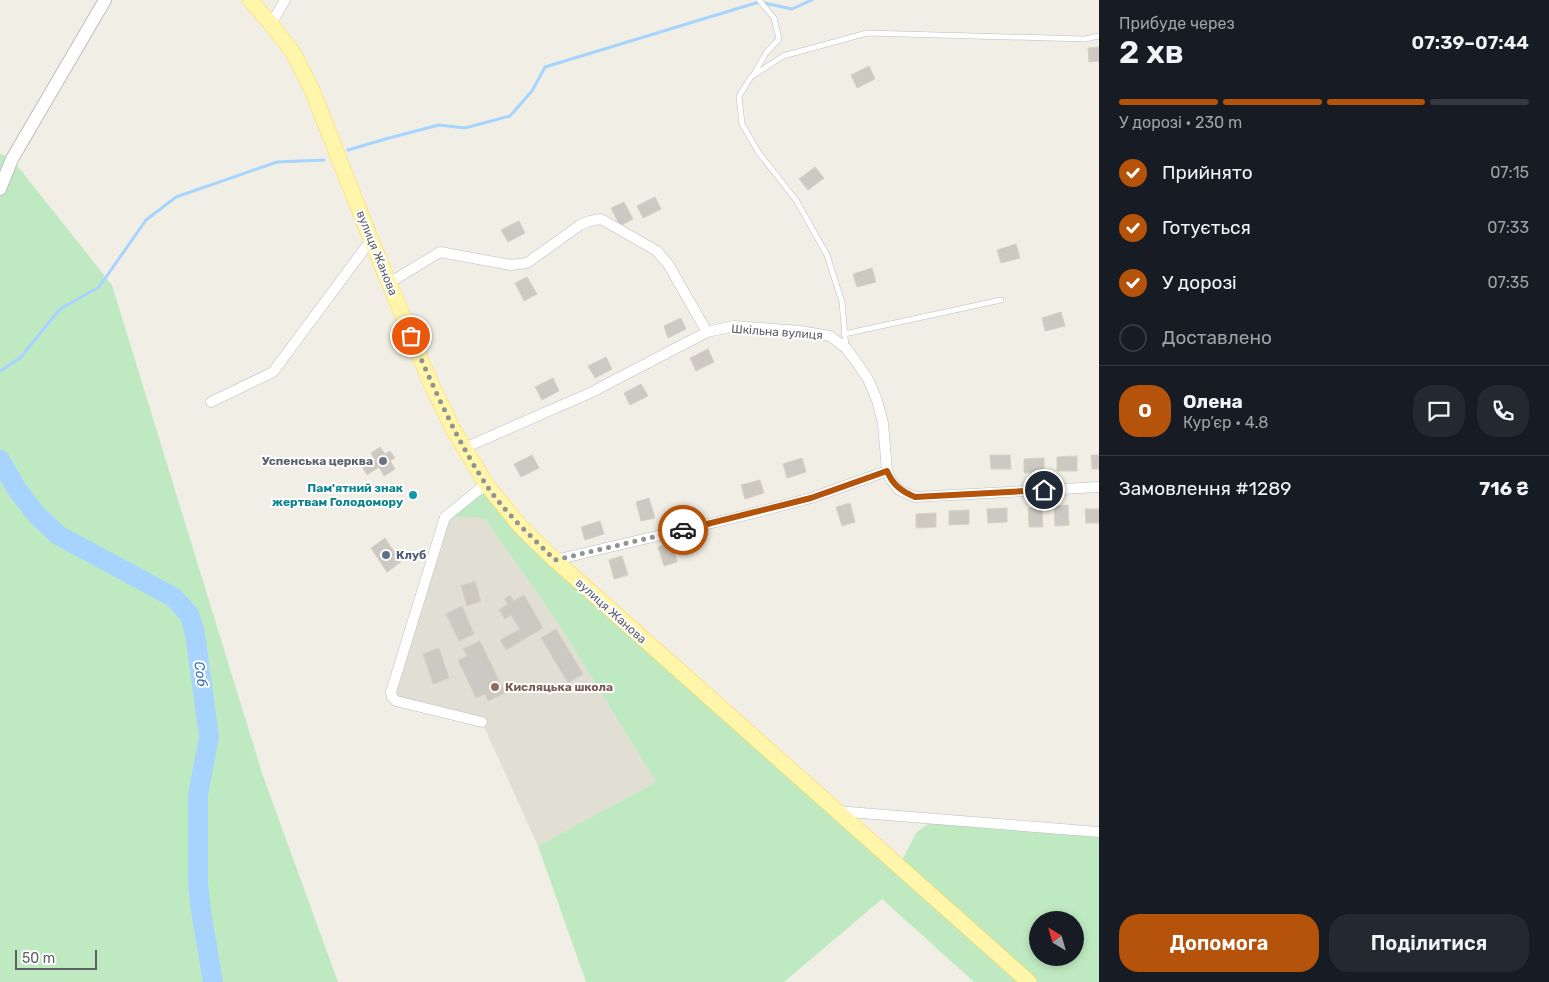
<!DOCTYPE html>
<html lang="uk">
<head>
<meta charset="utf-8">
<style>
	body { margin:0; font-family:Rubik,sans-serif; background:#242831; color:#f1f3f6; height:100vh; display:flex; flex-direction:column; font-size:19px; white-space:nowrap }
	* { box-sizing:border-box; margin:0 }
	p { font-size:16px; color:#9ea1a6 }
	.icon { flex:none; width:28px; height:28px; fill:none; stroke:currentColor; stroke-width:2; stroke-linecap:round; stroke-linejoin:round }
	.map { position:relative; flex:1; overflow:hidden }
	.panel { display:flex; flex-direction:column; background:#171b24; width:450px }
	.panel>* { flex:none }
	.needle { width:32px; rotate:323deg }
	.tools { position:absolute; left:1029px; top:911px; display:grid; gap:10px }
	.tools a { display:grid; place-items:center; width:55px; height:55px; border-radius:50%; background:#171b24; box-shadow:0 2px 8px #0003; font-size:25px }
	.scale { position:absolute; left:15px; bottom:12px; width:82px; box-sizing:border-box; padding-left:5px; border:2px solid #5d6167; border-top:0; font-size:14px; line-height:18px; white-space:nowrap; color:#5d6167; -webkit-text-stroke:4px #fff; paint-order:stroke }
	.pin { position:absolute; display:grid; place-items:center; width:42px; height:42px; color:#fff; margin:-21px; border:2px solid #fff; border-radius:50%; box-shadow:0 1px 5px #0007 }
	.courier { position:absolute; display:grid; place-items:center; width:50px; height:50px; margin:-25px; border:4px solid #b45309; border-radius:50%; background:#fff; color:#222; box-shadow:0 1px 6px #0007 }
	.head em { font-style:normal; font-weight:600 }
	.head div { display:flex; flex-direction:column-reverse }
	.head { display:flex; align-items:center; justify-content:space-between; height:85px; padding:0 20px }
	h1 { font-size:32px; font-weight:600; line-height:38px }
	.bar { display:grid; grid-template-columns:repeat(4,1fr); gap:8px 5px; align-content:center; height:60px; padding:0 20px }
	.bar i { height:6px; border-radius:4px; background:#363941 }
	.bar .active { background:#b45309 }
	.bar p { grid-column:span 4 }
	.line { display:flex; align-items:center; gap:12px; padding:0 20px; border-top:1px solid #363941 }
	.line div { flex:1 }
	.round { display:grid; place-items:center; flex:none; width:52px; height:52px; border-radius:20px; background:#242831 }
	ol { padding:0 20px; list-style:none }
	li { display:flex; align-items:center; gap:15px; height:55px }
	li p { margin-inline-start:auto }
	li .icon { padding:5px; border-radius:50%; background:#b45309; color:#fff; stroke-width:4 }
	li:last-child { color:#9ea1a6 }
	li i { width:28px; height:28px; border:2px solid #363941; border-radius:50% }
	.button { display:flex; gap:10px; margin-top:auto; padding:10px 20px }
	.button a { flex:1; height:58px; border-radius:20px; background:#b45309; color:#fff; font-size:20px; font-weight:600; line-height:58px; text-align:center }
	.button a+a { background:#242831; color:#f1f3f6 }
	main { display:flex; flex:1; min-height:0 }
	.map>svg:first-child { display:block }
	.education { fill:#e1ded4 }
	.green { fill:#bfeac1; fill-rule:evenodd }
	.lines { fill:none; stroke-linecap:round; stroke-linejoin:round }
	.stream { stroke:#a7d4ff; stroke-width:3 }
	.river { stroke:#a7d4ff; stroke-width:20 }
	.building { fill:#ccc9c2; stroke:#d6d1c3 }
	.service-casing { stroke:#babdc2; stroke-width:6 }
	.minor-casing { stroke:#babdc2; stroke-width:11 }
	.tertiary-casing { stroke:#babdc2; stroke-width:14 }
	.primary-casing { stroke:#ffd750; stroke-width:16 }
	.service { stroke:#fff; stroke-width:5 }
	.minor { stroke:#fff; stroke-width:10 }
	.tertiary { stroke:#fff; stroke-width:12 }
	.primary { stroke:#fff6ac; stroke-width:15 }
	.done { stroke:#919393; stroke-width:5; stroke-dasharray:0 9 }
	.route { stroke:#b45309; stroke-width:6 }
	.worship-dot { fill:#6b7280; stroke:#fff; stroke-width:2 }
	.culture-dot { fill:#0f9aa8; stroke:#fff; stroke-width:2 }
	.service-dot { fill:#5c6f8a; stroke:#fff; stroke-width:2 }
	.education-dot { fill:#8d6e63; stroke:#fff; stroke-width:2 }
	.labels { text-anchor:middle; stroke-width:4; stroke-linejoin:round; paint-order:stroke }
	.street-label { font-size:12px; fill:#5d6167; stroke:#fff }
	.worship-label { font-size:12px; font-weight:bold; fill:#5b616d; stroke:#fff; text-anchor:end }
	.culture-label { font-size:12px; font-weight:bold; fill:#0d838f; stroke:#fff; text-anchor:end }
	.service-label { font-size:12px; font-weight:bold; fill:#4e5e75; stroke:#fff; text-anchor:start }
	.education-label { font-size:12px; font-weight:bold; fill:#785e54; stroke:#fff; text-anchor:start }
	.water-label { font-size:14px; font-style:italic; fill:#3872bc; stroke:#fff }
</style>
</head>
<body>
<main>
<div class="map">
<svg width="1099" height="982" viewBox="0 0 1099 982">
	<rect width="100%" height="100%" fill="#f1efe5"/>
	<path class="education" d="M445 517H474L486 520 560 626 656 782 538 846 482 722 396 701 391 692Z"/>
	<g class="green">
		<path d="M0 154 12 159 112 285 263 776 338 982H0Z"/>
		<path d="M486 484 521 527 899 866 916 833 934 819 1099 832V982H974L882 899 784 982H586L538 846 656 782 560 626 486 520 474 517H445ZM1038 920H1075V958H1038Z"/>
	</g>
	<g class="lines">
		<g class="stream">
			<path d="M348 150 389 138 439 125 465 128 510 116 532 91 545 67 759 2 792 9 812 0"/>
			<path d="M0 371 20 358 60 309 99 287 146 220 176 197 277 162 324 160"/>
		</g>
		<path class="river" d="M0 460 16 488 36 514 58 535 173 597 189 614 195 633 209 737 198 795V883L201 911 213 982"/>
	</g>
	<g class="building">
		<path d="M1099 47V61L1089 62 1088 48Z"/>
		<path d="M869 66 875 79 857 88 851 75Z"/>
		<path d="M815 167 824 178 808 190 799 179Z"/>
		<path d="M655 197 661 209 643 218 637 206Z"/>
		<path d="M624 202 633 219 620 226 611 208Z"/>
		<path d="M519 221 525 233 508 242 501 230Z"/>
		<path d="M1016 244 1020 258 1001 263 997 250Z"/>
		<path d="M872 268 876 282 857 287 853 274Z"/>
		<path d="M527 277 537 294 524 301 515 283Z"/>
		<path d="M1061 312 1065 326 1045 331 1042 318Z"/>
		<path d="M681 318 686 329 668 338 664 326Z"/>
		<path d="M708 349 714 362 696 371 690 358Z"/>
		<path d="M606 357 612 369 595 378 588 366Z"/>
		<path d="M553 378 559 391 542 400 535 387Z"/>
		<path d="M641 384 648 396 630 405 624 393Z"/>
		<path d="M380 447 385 454 390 451 395 458 390 461 395 469 384 476 379 467 367 475 363 468 375 460 371 453Z"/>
		<path d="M532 455 539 468 521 477 514 464Z"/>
		<path d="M990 455H1010L1011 469H991Z"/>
		<path d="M1091 455H1099V469H1092Z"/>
		<path d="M1077 456V471H1057V457Z"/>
		<path d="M802 458 806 472 787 478 783 464Z"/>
		<path d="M1044 458V472L1024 473V459Z"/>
		<path d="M760 480 764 493 745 499 741 485Z"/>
		<path d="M649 498 655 518 641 521 636 502Z"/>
		<path d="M850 503 855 522 842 526 836 507Z"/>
		<path d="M1068 505 1069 525 1055 526 1054 506Z"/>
		<path d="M1042 507 1043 527H1029L1028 508Z"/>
		<path d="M1007 508V522L988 523 987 509Z"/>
		<path d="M1085 509H1099V523H1086Z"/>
		<path d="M969 510V524L949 525V511Z"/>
		<path d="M936 513V527L916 528V514Z"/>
		<path d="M600 521 604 534 585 540 581 527Z"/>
		<path d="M385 538 401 562 387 572 371 548Z"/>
		<path d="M672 543 677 562 664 566 658 547Z"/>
		<path d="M622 556 628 575 614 579 609 560Z"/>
		<path d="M475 581 481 601 467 606 461 586Z"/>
		<path d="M510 595 514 601 524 595 543 628 506 650 500 640 520 629 511 615 505 619 499 610 508 604 504 599Z"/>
		<path d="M462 606 474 634 459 641 446 614Z"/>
		<path d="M556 629 583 674 568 683 541 638Z"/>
		<path d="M480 641 505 693 488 701 485 694 476 698 458 660 467 656 463 649Z"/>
		<path d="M439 648 449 678 433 684 423 654Z"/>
	</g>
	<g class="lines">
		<defs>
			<g id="service">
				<path d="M754 74 766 53 779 39 774 18 759 0"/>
				<path d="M844 334 1001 300"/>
				<path d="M846 348 842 302 827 255 796 200 759 153 742 124 739 96 751 77 783 56 867 33 1085 39 1099 36"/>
			</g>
			<g id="minor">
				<path d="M271 24 285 0"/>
				<path d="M389 283 440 252 511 265 527 263 580 225 590 221 601 219 657 251 668 264 707 332"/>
				<path d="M211 402 273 372 371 240"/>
				<path d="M464 448 590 393 707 332 734 326 800 331 830 336 846 348 857 363 868 379 877 400 883 423 887 471 891 480 899 490 915 497 1099 487"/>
				<path d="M555 560 746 515 811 498 887 471"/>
				<path d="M482 722 396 701 392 697 391 692 445 517 486 484"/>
				<path d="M836 811 1099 832"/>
			</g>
			<path id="tertiary" d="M0 189 12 159 105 0"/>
			<path id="primary" d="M250 0 271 24 294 54 312 90 371 240 433 388 454 431 486 484 521 527 555 560 1029 982"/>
		</defs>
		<use href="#service" class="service-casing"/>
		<use href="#minor" class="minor-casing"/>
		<use href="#tertiary" class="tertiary-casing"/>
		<use href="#primary" class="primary-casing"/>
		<use href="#service" class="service"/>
		<use href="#minor" class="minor"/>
		<use href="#tertiary" class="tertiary"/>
		<use href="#primary" class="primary"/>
	</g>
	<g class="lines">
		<path class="done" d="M411 336C433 386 455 437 485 483 504 512 531 536 555 560L683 530"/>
		<path class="route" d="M683 530 811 498 887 471C893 485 901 491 915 497L1044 490"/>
	</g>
	<circle class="worship-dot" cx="383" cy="461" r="5"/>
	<circle class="culture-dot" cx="413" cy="495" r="5"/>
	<circle class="service-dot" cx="386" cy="555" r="5"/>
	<circle class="education-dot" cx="495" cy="687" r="5"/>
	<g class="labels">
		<g class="street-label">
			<text transform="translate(377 253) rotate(68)" y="4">вулиця Жанова</text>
			<text transform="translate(777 332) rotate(4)" y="4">Шкільна вулиця</text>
			<text transform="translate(611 611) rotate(42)" y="4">вулиця Жанова</text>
		</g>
		<g class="worship-label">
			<text x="373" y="465">Успенська церква</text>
		</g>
		<g class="culture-label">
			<text x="403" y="492">Пам'ятний знак<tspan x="403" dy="14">жертвам Голодомору</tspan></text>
		</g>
		<g class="service-label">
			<text x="396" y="559">Клуб</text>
		</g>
		<g class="education-label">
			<text x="505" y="691">Кисляцька школа</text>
		</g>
		<g class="water-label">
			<text transform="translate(201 674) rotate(82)" y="5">Соб</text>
		</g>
	</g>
</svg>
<div class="tools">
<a><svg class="needle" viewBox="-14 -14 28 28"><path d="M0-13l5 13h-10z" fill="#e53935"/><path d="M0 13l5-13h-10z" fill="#9ea1a6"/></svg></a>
</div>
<div class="scale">50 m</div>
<div class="pin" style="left:411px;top:336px;background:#ea580c"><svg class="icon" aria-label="bag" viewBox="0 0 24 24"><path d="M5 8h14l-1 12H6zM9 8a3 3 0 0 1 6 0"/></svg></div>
<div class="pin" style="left:1044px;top:490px;background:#1f2937"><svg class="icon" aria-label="home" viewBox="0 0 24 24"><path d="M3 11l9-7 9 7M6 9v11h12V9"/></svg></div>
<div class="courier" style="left:683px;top:530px"><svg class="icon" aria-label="car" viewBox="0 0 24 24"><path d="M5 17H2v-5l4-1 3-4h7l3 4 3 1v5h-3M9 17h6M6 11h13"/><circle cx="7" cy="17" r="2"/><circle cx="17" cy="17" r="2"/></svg></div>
</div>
<section class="panel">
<div class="head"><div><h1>2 хв</h1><p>Прибуде через</p></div><em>07:39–07:44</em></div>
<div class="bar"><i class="active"></i><i class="active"></i><i class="active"></i><i></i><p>У дорозі · 230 m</p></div>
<ol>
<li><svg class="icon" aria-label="check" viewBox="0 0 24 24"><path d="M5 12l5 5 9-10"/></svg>Прийнято<p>07:15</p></li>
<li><svg class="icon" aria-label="check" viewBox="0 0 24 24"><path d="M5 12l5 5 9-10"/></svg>Готується<p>07:33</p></li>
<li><svg class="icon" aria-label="check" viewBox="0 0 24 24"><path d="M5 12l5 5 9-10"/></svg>У дорозі<p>07:35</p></li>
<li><i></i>Доставлено</li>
</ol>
<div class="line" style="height:90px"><b class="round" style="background:#b45309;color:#fff">О</b><div><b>Олена</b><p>Кур’єр · 4.8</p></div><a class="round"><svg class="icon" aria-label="chat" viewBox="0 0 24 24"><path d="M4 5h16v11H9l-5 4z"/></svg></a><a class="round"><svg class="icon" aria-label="phone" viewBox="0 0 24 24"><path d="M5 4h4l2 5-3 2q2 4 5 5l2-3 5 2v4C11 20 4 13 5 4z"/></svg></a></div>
<div class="line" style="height:65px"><div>Замовлення #1289</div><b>716 ₴</b></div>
<div class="button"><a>Допомога</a><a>Поділитися</a></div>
</section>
</main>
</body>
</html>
